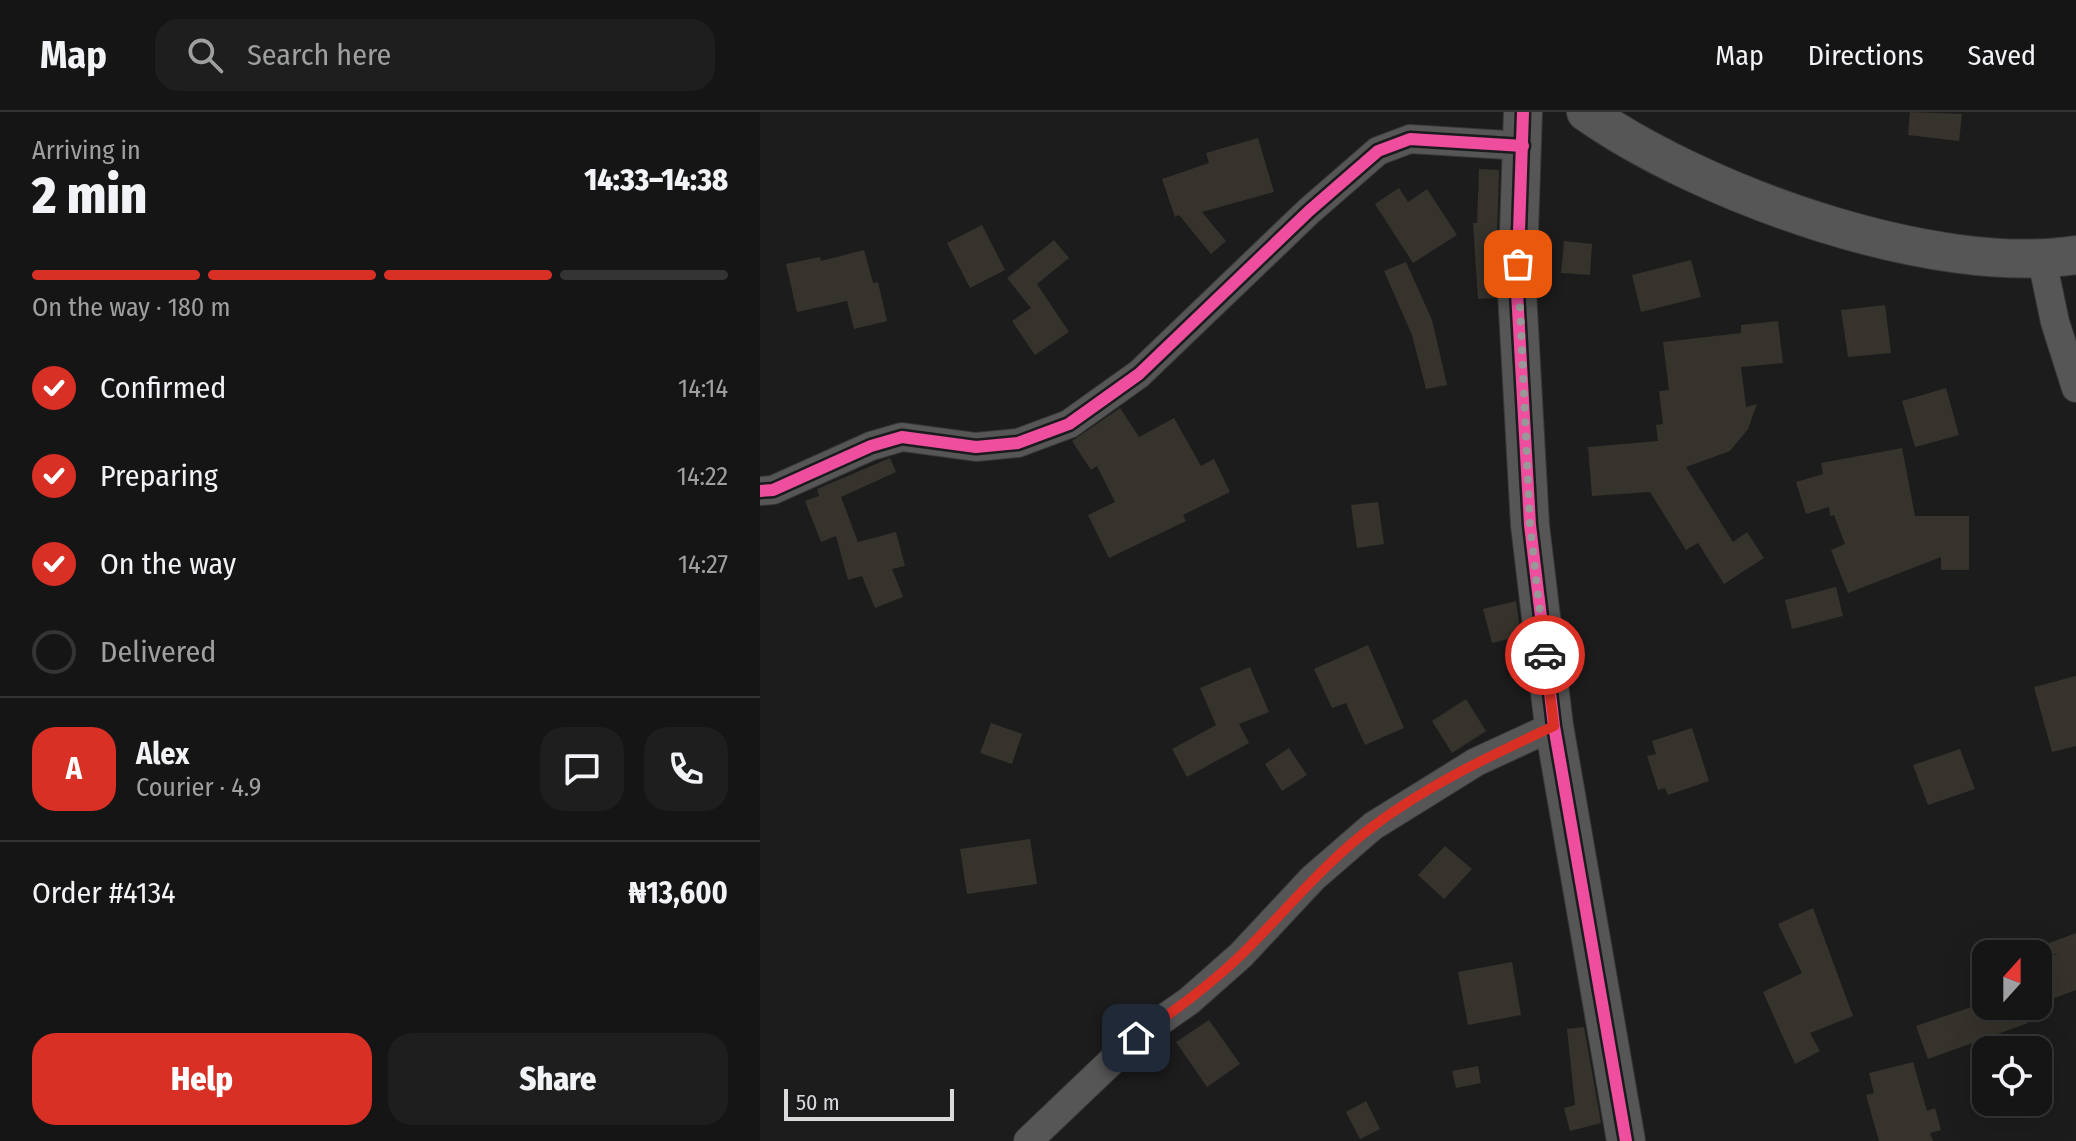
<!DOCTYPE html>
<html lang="en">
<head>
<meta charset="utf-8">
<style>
	body { margin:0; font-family:"Fira Sans Condensed",sans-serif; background:#1e1e1e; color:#f1f3f6; height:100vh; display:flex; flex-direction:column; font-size:30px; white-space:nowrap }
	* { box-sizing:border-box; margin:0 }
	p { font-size:26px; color:#9d9fa0 }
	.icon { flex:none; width:44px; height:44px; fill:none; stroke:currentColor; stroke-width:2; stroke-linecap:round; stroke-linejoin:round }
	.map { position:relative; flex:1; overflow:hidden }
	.panel { display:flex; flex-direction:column; background:#151515; width:760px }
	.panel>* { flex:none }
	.needle { width:52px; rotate:21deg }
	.tools { position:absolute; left:1212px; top:828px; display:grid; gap:16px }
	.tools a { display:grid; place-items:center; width:80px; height:80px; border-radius:16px; background:#151515; box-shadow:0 8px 32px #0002,0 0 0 2px #343434; font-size:40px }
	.scale { position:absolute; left:24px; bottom:20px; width:170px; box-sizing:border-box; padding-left:8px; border:4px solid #dadadc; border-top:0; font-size:22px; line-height:28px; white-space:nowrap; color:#dadadc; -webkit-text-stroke:6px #1b1b1d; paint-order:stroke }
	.pin { position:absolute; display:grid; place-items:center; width:68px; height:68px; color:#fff; margin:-34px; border-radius:16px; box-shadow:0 4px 12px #0006 }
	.courier { position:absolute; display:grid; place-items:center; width:80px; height:80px; margin:-40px; border:6px solid #d93025; border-radius:50%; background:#fff; color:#222; box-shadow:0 2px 10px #0007 }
	.headline em { font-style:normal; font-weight:800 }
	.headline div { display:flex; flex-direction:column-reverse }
	.headline { display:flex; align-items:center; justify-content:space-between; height:136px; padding:0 32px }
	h1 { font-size:52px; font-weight:800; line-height:60px }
	.bar { display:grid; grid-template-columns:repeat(4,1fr); gap:12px 8px; align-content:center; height:96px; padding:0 32px }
	.bar i { height:10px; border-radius:6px; background:#343434 }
	.bar .active { background:#d93025 }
	.bar p { grid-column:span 4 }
	.line { display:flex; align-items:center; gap:20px; padding:0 32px; border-top:2px solid #343434 }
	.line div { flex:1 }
	.round { display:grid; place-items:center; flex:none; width:84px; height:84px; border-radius:24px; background:#1e1e1e }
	ol { padding:0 32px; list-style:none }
	li { display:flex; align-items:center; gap:24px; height:88px }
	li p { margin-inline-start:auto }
	li .icon { padding:8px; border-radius:50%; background:#d93025; color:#fff; stroke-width:4 }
	li:last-child { color:#9d9fa0 }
	li i { width:44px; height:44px; border:4px solid #343434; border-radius:50% }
	.button { display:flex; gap:16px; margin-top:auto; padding:16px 32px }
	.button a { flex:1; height:92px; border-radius:24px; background:#d93025; color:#fff; font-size:32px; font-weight:800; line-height:92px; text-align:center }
	.button a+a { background:#1e1e1e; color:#f1f3f6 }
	header { display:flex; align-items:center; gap:48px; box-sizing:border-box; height:112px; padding:0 40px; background:#151515; border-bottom:2px solid #343434 }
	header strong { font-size:38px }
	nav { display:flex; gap:44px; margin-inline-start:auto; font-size:28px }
	.search { width:560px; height:72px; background:#1e1e1e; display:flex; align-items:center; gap:20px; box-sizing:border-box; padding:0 28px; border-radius:24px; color:#9d9fa0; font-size:30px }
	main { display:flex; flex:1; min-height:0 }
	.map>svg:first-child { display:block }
	.building { fill:#36332c }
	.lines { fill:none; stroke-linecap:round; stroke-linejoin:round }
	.street-casing { stroke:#383839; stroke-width:30 }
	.secondary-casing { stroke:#383839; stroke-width:40 }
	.street { stroke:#565657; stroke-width:28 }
	.secondary { stroke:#565657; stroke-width:38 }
	.cycleway-casing { stroke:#1b1b1d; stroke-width:17 }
	.cycleway { stroke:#ef4d9e; stroke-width:12 }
	.done { stroke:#989899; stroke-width:8; stroke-dasharray:0 14.4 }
	.route { stroke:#d93025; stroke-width:10 }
</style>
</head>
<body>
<header>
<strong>Map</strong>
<div class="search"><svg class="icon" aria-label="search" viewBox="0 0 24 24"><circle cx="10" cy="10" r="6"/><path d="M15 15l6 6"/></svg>Search here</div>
<nav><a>Map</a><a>Directions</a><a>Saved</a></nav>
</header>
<main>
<section class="panel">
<div class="headline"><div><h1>2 min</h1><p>Arriving in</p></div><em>14:33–14:38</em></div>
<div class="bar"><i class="active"></i><i class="active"></i><i class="active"></i><i></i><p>On the way · 180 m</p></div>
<ol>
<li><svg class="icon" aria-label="check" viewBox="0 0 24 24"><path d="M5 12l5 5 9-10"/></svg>Confirmed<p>14:14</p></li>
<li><svg class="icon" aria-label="check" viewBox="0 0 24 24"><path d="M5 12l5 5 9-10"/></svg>Preparing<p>14:22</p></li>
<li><svg class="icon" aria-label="check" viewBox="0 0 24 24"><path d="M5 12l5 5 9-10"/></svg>On the way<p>14:27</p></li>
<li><i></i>Delivered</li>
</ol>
<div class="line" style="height:144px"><b class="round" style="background:#d93025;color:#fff">A</b><div><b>Alex</b><p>Courier · 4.9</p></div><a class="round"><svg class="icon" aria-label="chat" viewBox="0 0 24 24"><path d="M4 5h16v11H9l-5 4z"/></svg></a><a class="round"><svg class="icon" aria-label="phone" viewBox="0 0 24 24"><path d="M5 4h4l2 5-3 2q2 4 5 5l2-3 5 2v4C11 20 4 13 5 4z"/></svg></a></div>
<div class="line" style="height:104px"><div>Order #4134</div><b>₦13,600</b></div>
<div class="button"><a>Help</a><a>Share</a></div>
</section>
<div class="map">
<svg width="1316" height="1029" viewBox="0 0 1316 1029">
	<rect width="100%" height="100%" fill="#1c1c1c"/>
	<g class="building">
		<path d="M1150 0 1202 2 1199 29 1148 23Z"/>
		<path d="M498 26 514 80 442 100 466 129 451 142 419 103 415 105 402 67 449 51 446 41Z"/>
		<path d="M719 57 739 58 735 186 718 187 713 111H717Z"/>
		<path d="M639 76 648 90 667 77 697 123 653 151 615 92Z"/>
		<path d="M222 113 245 158 210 176 187 131Z"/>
		<path d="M294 128 309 146 277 172 309 220 275 243 252 209 271 196 247 166Z"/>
		<path d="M804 129 832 132 830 163 801 161Z"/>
		<path d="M104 138 113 171 118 170 127 209 94 217 87 189 37 200 26 152 60 145 61 149Z"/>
		<path d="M931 148 941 185 881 200 872 163Z"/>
		<path d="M646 150 672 208 687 273 666 277 652 223 624 159Z"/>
		<path d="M1125 193 1131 241 1088 245 1081 198Z"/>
		<path d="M1018 209 1023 251 981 255 986 295 997 292 988 317 970 339 926 355 973 430 987 420 1004 446 964 472 938 431 926 438 890 380 832 384 828 335 898 329 896 313 903 312 899 279 909 278 903 230 981 221V213Z"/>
		<path d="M1186 276 1199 323 1155 335 1142 289Z"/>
		<path d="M360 296 379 325 414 306 441 354 454 347 470 380 423 403 426 409 349 446 328 403 355 390 337 354 331 358 312 329Z"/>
		<path d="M1142 336 1155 404H1209V458H1181V445L1088 481 1071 438 1085 432 1074 403 1070 404 1069 395 1046 402 1036 370 1063 362 1061 351Z"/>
		<path d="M130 346 136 360 81 385 98 430 136 420 145 454 132 457 143 485 115 496 102 464 88 468 76 424 61 430 45 389 59 384 57 377Z"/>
		<path d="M618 390 624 432 597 436 591 393Z"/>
		<path d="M1076 475 1083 504 1032 517 1025 488Z"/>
		<path d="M756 489 761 524 732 531 723 497Z"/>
		<path d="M608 533 644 616 605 633 586 591 572 596 554 557Z"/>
		<path d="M490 555 509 600 479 612 489 631 427 665 412 637 456 613 440 576Z"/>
		<path d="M1316 564V634L1292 640 1274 575Z"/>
		<path d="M706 587 726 619 692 641 672 609Z"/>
		<path d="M231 611 262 622 252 652 220 641Z"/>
		<path d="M932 616 949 669 908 683 905 676 898 678 887 644 896 642 892 629Z"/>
		<path d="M529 636 547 663 522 679 505 652Z"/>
		<path d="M1200 637 1215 677 1168 693 1153 653Z"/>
		<path d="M270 727 277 772 207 782 200 737Z"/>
		<path d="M685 734 712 757 684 787 658 763Z"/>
		<path d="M1053 796 1093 904 1050 921 1060 939 1035 952 1003 880 1042 861 1018 812Z"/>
		<path d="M1316 821V878L1278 892V849L1297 842 1265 840Z"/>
		<path d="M752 850 761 903 708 913 698 860Z"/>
		<path d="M1226 890V894H1262L1268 911 1168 947 1156 914Z"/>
		<path d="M449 908 480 952 447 975 416 930Z"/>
		<path d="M824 915 841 1011 810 1019 804 996 815 993 807 917Z"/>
		<path d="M1153 950 1167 999 1175 996 1181 1018 1170 1021 1173 1029H1119L1106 983 1114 981 1109 961Z"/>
		<path d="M718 954 721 971 696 976 692 959Z"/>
		<path d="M606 989 620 1017 600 1027 586 1000Z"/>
	</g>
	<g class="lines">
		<defs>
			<g id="street">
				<path d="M1282 148 1295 210 1316 276"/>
				<path d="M0 379 13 378 111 334 142 325 216 335 258 331 309 312 379 262 549 99 618 39 650 27 763 34"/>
				<path d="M268 1029 376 926 429 889 481 843 553 766 613 714 716 650 794 614"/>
			</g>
			<g id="secondary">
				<path d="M763 0 757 180 770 413 794 614 866 1029"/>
				<path d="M826 0C943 82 1173 165 1316 143"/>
			</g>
		</defs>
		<use href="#street" class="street-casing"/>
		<use href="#secondary" class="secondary-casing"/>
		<use href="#street" class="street"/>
		<use href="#secondary" class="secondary"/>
		<defs>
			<g id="cycleway">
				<path d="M763 0 757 180 770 413 794 614 866 1029"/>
				<path d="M0 379 13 378 111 334 142 325 216 335 258 331 309 312 379 262 549 99 618 39 650 27 763 34"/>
			</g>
		</defs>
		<use href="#cycleway" class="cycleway-casing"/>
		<use href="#cycleway" class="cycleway"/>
	</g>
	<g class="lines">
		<path class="done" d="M758 152 770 413 785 543"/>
		<path class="route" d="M376 926C412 900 449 874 481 843 525 800 563 752 612 715 667 673 732 643 794 614L785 543"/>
	</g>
</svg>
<div class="tools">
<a><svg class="needle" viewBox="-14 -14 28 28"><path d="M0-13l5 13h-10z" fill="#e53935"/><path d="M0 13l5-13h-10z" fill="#9d9fa0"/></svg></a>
<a><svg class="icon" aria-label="locate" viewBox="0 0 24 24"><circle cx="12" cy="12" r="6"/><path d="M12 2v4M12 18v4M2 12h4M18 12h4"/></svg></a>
</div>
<div class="scale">50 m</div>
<div class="pin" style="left:758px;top:152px;background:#ea580c"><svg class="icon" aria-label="bag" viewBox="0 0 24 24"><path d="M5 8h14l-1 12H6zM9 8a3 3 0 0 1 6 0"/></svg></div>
<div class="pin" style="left:376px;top:926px;background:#1f2937"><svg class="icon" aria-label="home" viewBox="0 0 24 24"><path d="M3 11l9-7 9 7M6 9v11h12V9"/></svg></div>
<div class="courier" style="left:785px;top:543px"><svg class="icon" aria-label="car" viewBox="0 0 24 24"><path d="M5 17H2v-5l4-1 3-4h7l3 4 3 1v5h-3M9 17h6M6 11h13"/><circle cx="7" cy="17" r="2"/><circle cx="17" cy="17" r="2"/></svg></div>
</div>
</main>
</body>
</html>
